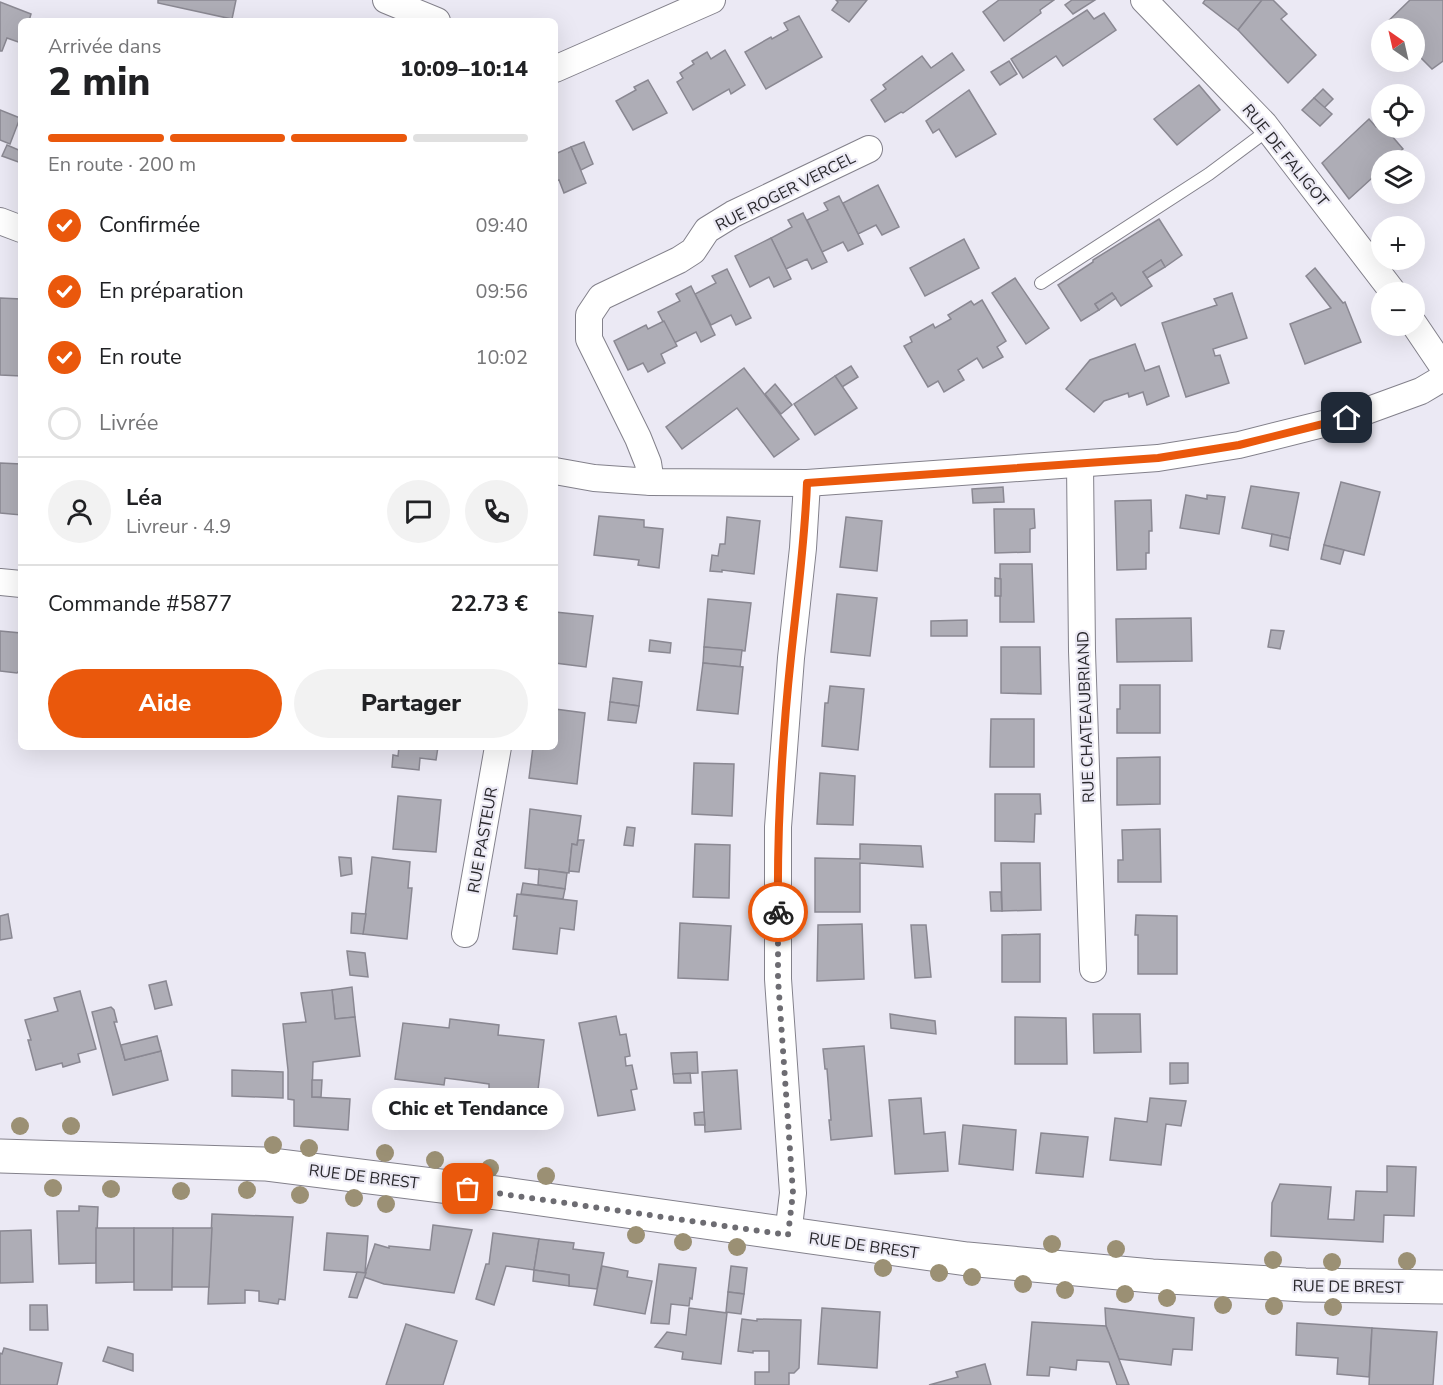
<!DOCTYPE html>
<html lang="fr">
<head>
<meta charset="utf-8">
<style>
	body { margin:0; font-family:"Nunito Sans",sans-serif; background:#f2f2f2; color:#202124; height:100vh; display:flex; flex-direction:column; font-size:22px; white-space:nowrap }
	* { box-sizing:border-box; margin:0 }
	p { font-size:20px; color:#757577 }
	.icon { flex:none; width:33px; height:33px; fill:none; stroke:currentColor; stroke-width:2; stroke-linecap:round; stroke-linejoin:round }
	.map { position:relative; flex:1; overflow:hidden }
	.side { position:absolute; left:18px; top:18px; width:540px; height:732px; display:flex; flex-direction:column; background:#fff; border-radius:9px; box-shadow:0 6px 24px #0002 }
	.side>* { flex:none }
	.needle { width:39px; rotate:326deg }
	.fabs { position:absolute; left:1371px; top:18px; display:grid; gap:12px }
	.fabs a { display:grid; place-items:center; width:54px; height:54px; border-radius:50%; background:#fff; box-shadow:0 6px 24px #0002; font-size:30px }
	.pin { position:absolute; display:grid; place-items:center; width:51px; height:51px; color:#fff; margin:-26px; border-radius:12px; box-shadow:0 3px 9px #0006 }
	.courier { position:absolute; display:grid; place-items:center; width:60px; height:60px; margin:-30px; border:4px solid #ea580c; border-radius:50%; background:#fff; color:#222; box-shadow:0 2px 8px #0007 }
	.bubble { position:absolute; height:42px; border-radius:21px; background:#fff; box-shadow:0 6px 24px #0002; font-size:20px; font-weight:800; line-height:42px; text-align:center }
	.head em { font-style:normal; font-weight:800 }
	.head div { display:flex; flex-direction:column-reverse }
	.head { display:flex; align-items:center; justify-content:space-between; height:102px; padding:0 30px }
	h1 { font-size:39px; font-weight:800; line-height:45px }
	.bar { display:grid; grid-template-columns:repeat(4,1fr); gap:9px 6px; align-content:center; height:72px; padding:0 30px }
	.bar i { height:8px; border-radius:4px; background:#e0e0e0 }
	.bar .on { background:#ea580c }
	.bar p { grid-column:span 4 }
	.line { display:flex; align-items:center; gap:15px; padding:0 30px; border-top:2px solid #e0e0e0 }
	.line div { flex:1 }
	.round { display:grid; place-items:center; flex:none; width:63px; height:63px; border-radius:32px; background:#f2f2f2 }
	ol { padding:0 30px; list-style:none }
	li { display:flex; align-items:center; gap:18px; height:66px }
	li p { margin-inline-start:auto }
	li .icon { padding:6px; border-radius:50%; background:#ea580c; color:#fff; stroke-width:4 }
	li:last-child { color:#757577 }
	li i { width:33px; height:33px; border:3px solid #e0e0e0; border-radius:50% }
	.cta { display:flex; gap:12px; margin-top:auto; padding:12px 30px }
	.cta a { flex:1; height:69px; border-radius:36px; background:#ea580c; color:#fff; font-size:24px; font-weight:800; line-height:69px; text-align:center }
	.cta a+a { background:#f2f2f2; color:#202124 }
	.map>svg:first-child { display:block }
	.building { fill:#aeadb6; stroke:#8a8892; stroke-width:1.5 }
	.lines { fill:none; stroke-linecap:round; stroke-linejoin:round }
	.service-casing { stroke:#83818b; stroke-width:14 }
	.minor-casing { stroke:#83818b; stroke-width:28 }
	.secondary-casing { stroke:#83818b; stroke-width:35 }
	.service { stroke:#fff; stroke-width:12 }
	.minor { stroke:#fff; stroke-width:26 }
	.secondary { stroke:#fff; stroke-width:33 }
	.tree { fill:#9b9074 }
	.done { stroke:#6d6c72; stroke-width:6; stroke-dasharray:0 10.8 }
	.route { stroke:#ea580c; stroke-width:8 }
	.labels { text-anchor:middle; stroke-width:4.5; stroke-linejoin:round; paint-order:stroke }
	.street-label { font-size:16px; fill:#29282c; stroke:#ebe9f4 }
</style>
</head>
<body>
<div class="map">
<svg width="1443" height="1385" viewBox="0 0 1443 1385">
	<rect width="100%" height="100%" fill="#ebe9f4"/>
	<g class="building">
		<path d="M158 0H236L232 19 158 3Z"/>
		<path d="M836 0H867L849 22 832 10 838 2Z"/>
		<path d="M999 0H1054L1040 10 1041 13 1004 41 983 12Z"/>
		<path d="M1072 0H1095L1073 14 1065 5Z"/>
		<path d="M1205 0H1262L1238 30 1203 3Z"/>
		<path d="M1262 0H1273L1287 14 1281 19 1316 55 1288 83 1238 30Z"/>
		<path d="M1410 0H1443V61L1432 69 1416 53 1414 54V28H1382V32L1380 29Z"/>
		<path d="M0 2 31 14 29 21H21V43L7 38 2 51H0Z"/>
		<path d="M1087 10 1094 19 1104 13 1116 30 1063 66 1056 56 1023 78 1011 59Z"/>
		<path d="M799 16 822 57 766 89 745 52 771 37 772 39 788 30 784 23Z"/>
		<path d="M725 50 745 85 731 94 729 89 693 110 677 82 683 78 680 73 694 64 692 61 707 52 711 59Z"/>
		<path d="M952 53 964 70 903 113 901 112 885 122 871 100 886 89 883 85 922 56 931 68Z"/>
		<path d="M1009 61 1017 74 1000 85 991 72Z"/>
		<path d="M648 80 667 113 633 130 616 101 636 90 634 87Z"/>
		<path d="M1199 85 1220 110 1177 145 1154 119Z"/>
		<path d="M1323 89 1333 99 1324 108 1314 98Z"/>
		<path d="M969 90 996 134 956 157 939 129 933 133 926 121Z"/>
		<path d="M1314 98 1332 114 1320 126 1302 110Z"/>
		<path d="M0 110 20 118 10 144 0 140Z"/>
		<path d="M1369 119 1376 127 1380 123 1382 128H1385L1403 149 1390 160H1382V169L1349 199 1322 163Z"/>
		<path d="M584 142 593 164 581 170 571 147Z"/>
		<path d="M7 145 21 151V163L2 156Z"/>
		<path d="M571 147 586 183 564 193 559 180 555 181V154Z"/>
		<path d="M878 185 899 227 882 235 876 225 858 234 843 203Z"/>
		<path d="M839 196 863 244 848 251 843 242 822 252 807 220 828 210 824 203Z"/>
		<path d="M803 213 827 262 812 269 807 259 786 269 771 238 792 227 788 220Z"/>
		<path d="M1159 219 1182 255 1165 267 1161 260 1143 272 1152 286 1121 306 1112 293 1095 304 1099 310 1081 321 1058 285 1093 262V260Z"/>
		<path d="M771 238 791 279 774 287 769 277 750 287 735 256Z"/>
		<path d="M964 239 979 268 925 296 910 268Z"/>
		<path d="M1161 260 1165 267 1147 278 1143 272Z"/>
		<path d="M1315 268 1343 303 1345 302 1361 342 1305 364 1290 324 1331 308 1306 276Z"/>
		<path d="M727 269 751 318 736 325 731 315 711 325 695 294 716 283 712 276Z"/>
		<path d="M1015 278 1049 328 1026 344 992 293Z"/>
		<path d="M691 286 715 335 701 342 696 332 674 343 658 312 680 301 676 294Z"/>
		<path d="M1112 293 1116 298 1099 310 1095 304Z"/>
		<path d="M1232 293 1247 338 1213 349 1215 356 1220 355 1229 383 1186 397 1162 323 1217 305 1214 299Z"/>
		<path d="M0 298 21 299V376L0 375Z"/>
		<path d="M982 300 1006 341 997 347 1003 357 983 368 977 358 958 370 964 380 944 392 938 381 928 387 904 346 912 342 910 337 933 324 935 328 951 319 948 315 971 301 974 305Z"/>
		<path d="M664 321 677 346 661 354 665 363 648 372 643 363 628 370 614 341 646 325 648 329Z"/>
		<path d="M1135 344 1145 371 1159 366 1169 396 1147 405 1143 392 1129 397 1128 393 1104 401 1094 412 1066 389 1090 360Z"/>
		<path d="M851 366 858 377 842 387 835 376Z"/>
		<path d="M744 368 799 439 774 457 737 408 682 449 666 427Z"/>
		<path d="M835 376 857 408 815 435 794 404Z"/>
		<path d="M775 384 792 405 781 414 765 394Z"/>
		<path d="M0 463 21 464V515L0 513Z"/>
		<path d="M1341 482 1380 492 1364 555 1324 545Z"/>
		<path d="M1251 486 1299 493 1290 538 1242 528Z"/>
		<path d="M1003 487 1004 502 973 503 972 489Z"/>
		<path d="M1186 495 1207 499V495L1225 497 1219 534 1180 528Z"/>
		<path d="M1151 500 1152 531H1149V553H1146V569L1117 570 1115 501Z"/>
		<path d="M994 509H1034L1035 528 1030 529V552L995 553Z"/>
		<path d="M599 516 644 520V527L663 529 659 568 638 565 639 560 594 555Z"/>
		<path d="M727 517 760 521 754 574 722 570V572L710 571 712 555 718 556 720 544H725Z"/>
		<path d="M846 517 882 521 877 571 840 567Z"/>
		<path d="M1272 534 1290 538 1288 550 1270 546Z"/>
		<path d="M1324 545 1344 550 1340 564 1321 559Z"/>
		<path d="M1000 564H1032L1034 622H1000Z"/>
		<path d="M995 578 1001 579V596H995Z"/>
		<path d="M837 594 877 598 870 656 831 652Z"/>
		<path d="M708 599 751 603 745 651 704 647Z"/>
		<path d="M555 612 593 616 586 667 555 663Z"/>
		<path d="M1191 618 1192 661 1117 662 1116 619Z"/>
		<path d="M967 620V636H931V621Z"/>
		<path d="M1271 630 1284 631 1280 649 1268 647Z"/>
		<path d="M0 631 21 633V669L17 673 0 671Z"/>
		<path d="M650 640 671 643 670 653 649 651Z"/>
		<path d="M704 647 742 650 740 667 703 663Z"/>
		<path d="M1001 647H1040L1041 694 1001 693Z"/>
		<path d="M703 663 743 667 738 714 697 710Z"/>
		<path d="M613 678 642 682 639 706 610 702Z"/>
		<path d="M1120 685H1160V733H1117V709H1120Z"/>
		<path d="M830 686 864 689 858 750 822 746 825 703H828Z"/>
		<path d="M610 702 639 706 636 723 608 720Z"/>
		<path d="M555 709 585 713 577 784 529 778 533 747H555Z"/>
		<path d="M991 719H1034V767H990Z"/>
		<path d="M399 747H438L436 760 420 758 419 770 392 767 393 755 398 756Z"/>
		<path d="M1160 757V804L1117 805V758Z"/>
		<path d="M694 763 734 764 732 816 692 814Z"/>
		<path d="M820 773 855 776 853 825 817 824Z"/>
		<path d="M995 794H1040L1041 814H1035L1034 842 995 841Z"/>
		<path d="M398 796 441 800 436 852 393 849Z"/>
		<path d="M530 809 581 816 577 845 572 844 569 873 525 868Z"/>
		<path d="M627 827 635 828 633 846 624 845Z"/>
		<path d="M1160 829 1161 882H1118V860H1123L1122 830Z"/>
		<path d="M578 840H584L579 872 569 871 572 844 577 845Z"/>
		<path d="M695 844 730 845 729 898 693 897Z"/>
		<path d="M860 844 921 846 923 867 860 863V912H815V858L860 859Z"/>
		<path d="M339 857 351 858 352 874 341 876Z"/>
		<path d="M372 857 410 862 408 888H412L407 939 363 934Z"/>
		<path d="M1001 863H1040L1041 910 1002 911Z"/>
		<path d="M539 869 567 873 565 889 538 885Z"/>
		<path d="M523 883 565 889 563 899 521 894Z"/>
		<path d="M990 892H1001L1002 911H991Z"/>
		<path d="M517 894 577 901 574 930 560 928 557 954 513 949 517 916H514Z"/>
		<path d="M352 913 366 914 363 934 351 933Z"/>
		<path d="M8 914 12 938 0 940V916Z"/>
		<path d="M1136 915 1177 916V974H1138V935H1135Z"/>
		<path d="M680 923 731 926 728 980 678 978Z"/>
		<path d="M862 924 864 979 817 981 818 925Z"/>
		<path d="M911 925H926L931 977 915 978Z"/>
		<path d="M1040 934V982H1002V935Z"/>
		<path d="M347 951 365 953 368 977 350 975Z"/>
		<path d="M166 981 172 1005 155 1009 149 985Z"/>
		<path d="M352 987 355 1017 335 1019 332 990Z"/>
		<path d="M332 990 335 1019 355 1017 360 1056 313 1062 312 1097 350 1099 348 1130 294 1126V1100L288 1099V1070L283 1024 306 1022 301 993Z"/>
		<path d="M80 991 96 1049 78 1054 80 1062 63 1067 62 1063 36 1070 28 1040H31L25 1020 58 1011 54 998Z"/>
		<path d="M111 1007 114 1010 117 1022H114L125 1060 161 1051 168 1080 113 1095 92 1012Z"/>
		<path d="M890 1014 935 1021 936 1034 891 1028Z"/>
		<path d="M1093 1014H1140L1141 1052 1094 1053Z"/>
		<path d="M616 1016 620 1035 626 1034 630 1056 625 1057 626 1066 632 1065 637 1089 631 1090 635 1110 598 1116 579 1023Z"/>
		<path d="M1015 1017 1066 1018 1067 1064H1015Z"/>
		<path d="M450 1019 499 1025 498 1035 544 1040 537 1098 489 1092V1084L461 1080 445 1078 444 1085 395 1079 403 1023 449 1028Z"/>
		<path d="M157 1036 161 1051 125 1060 121 1045Z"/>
		<path d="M864 1046 872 1136 831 1140 829 1120H831L827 1069H825L823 1049Z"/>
		<path d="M697 1052 698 1073 673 1074 671 1053Z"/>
		<path d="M1170 1063H1188V1083L1170 1084Z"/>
		<path d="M232 1070 283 1072V1098L232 1096Z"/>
		<path d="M737 1070 741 1129 705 1132 702 1072Z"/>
		<path d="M690 1073 691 1083H674L673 1074Z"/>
		<path d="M312 1080H322L321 1097H312Z"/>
		<path d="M506 1094 519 1095V1102L505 1101Z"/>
		<path d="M921 1098 924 1134 945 1132 948 1171 895 1174 889 1100Z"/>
		<path d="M1150 1098 1186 1101 1181 1126 1166 1124 1161 1165 1110 1160 1115 1118 1147 1122Z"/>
		<path d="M704 1112 705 1125H695L694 1113Z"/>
		<path d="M963 1125 1016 1130 1013 1170 959 1164Z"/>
		<path d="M1041 1133 1088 1137 1083 1177 1036 1173Z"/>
		<path d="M1387 1166 1416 1167 1414 1216 1384 1215 1383 1242 1271 1236 1272 1203 1280 1184 1331 1187 1328 1219 1354 1220 1356 1191 1387 1192Z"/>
		<path d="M79 1206 98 1207 96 1263 59 1264 57 1211H79Z"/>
		<path d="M212 1214 293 1217 285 1300 279 1299 278 1304 259 1301V1291L245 1290V1303L208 1304Z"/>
		<path d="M433 1225 472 1230 454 1293 384 1284 364 1277 375 1244 389 1248V1246L430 1250Z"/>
		<path d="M96 1228H134V1282L96 1283Z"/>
		<path d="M134 1228H173L172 1290H134Z"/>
		<path d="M173 1228H212L209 1287H172Z"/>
		<path d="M31 1230 33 1282 0 1283V1231Z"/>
		<path d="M327 1233 368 1236 365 1273 324 1270Z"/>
		<path d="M493 1233 539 1239 534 1270 506 1266 494 1305 476 1299 486 1264H489Z"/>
		<path d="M539 1239 574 1243 573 1249 604 1253 597 1289 569 1286V1275L534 1270Z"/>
		<path d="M659 1264 696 1268 692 1299 690 1298 689 1306 671 1304 669 1324 651 1323Z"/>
		<path d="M602 1266 628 1271 627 1277 652 1281 645 1314 594 1305Z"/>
		<path d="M731 1266 747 1268 744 1294 728 1292Z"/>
		<path d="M534 1270 569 1275V1286L533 1281Z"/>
		<path d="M357 1272 366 1273 357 1298 349 1297Z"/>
		<path d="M728 1292 744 1294 741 1314 726 1312Z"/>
		<path d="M30 1305H47L48 1330H30Z"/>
		<path d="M689 1308 727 1313 721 1364 682 1359 683 1352 655 1347 667 1332 686 1335Z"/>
		<path d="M822 1308 880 1312 877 1368 818 1364Z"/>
		<path d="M1105 1308 1194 1318 1192 1350 1173 1349 1171 1365 1119 1359 1106 1326Z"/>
		<path d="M742 1319 757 1321V1319L801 1320 799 1368 794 1373H789V1385H755V1372H769V1351H753V1353L738 1351Z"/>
		<path d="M1032 1322 1106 1326 1129 1385H1117L1109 1362 1077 1360 1076 1370 1050 1367 1049 1376 1027 1375Z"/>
		<path d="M1297 1323 1372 1328 1369 1377 1337 1374 1338 1358 1296 1355Z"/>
		<path d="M406 1324 457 1341 443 1385H386Z"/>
		<path d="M1372 1328 1437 1332 1433 1385H1369Z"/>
		<path d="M108 1347 133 1354V1371L103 1361Z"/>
		<path d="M4 1348 62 1363 57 1385H0V1353L2 1354Z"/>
		<path d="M985 1364 991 1385H929L958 1377 956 1372Z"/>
	</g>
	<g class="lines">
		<defs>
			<path id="service" d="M1041 283 1209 174 1268 130"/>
			<g id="minor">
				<path d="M386 0 437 21"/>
				<path d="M1144 0 1264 124 1393 292"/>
				<path d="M555 69 712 0"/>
				<path d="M0 221 21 229"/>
				<path d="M1414 324 1443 367"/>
				<path d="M1080 464 1082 651 1093 969"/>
				<path d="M555 471 594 478 651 482 807 483 1158 458 1239 445 1347 418 1421 391 1443 378"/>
				<path d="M651 482 648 463 638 438 589 339V315L601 297 679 260 693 251 707 230 733 214 869 149"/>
				<path d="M0 582 21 584"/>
				<path d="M465 934 498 747"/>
				<path d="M788 1235 793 1193 778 979V827L791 658 803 548 807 483"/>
			</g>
			<path id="secondary" d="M0 1156 265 1164 512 1195 967 1259 1152 1276 1305 1285 1443 1287"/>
		</defs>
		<use href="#service" class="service-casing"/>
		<use href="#minor" class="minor-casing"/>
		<use href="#secondary" class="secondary-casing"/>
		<use href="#service" class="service"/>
		<use href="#minor" class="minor"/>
		<use href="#secondary" class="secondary"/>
	</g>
	<g class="tree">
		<circle cx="20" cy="1126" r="9"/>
		<circle cx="71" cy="1126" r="9"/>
		<circle cx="273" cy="1145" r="9"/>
		<circle cx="309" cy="1148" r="9"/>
		<circle cx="385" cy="1153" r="9"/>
		<circle cx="435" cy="1160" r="9"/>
		<circle cx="490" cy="1168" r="9"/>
		<circle cx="546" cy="1176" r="9"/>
		<circle cx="53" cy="1188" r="9"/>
		<circle cx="111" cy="1189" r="9"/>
		<circle cx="247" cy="1190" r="9"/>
		<circle cx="181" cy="1191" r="9"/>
		<circle cx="300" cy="1195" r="9"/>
		<circle cx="354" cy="1198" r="9"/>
		<circle cx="386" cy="1204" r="9"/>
		<circle cx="636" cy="1235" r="9"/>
		<circle cx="683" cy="1242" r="9"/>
		<circle cx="1052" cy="1244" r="9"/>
		<circle cx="737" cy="1247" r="9"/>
		<circle cx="1116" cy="1249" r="9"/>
		<circle cx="1273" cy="1260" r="9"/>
		<circle cx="1407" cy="1261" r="9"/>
		<circle cx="1332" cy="1262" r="9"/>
		<circle cx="883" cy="1268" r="9"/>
		<circle cx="939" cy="1273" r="9"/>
		<circle cx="972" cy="1277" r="9"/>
		<circle cx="1023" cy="1284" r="9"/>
		<circle cx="1065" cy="1290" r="9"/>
		<circle cx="1125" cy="1294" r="9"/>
		<circle cx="1167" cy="1298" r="9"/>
		<circle cx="1223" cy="1305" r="9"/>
		<circle cx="1274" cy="1306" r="9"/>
		<circle cx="1333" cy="1307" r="9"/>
	</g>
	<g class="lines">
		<path class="done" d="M468 1189 788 1235 793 1193 778 979V912"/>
		<path class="route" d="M778 912C777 827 782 741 791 656 797 598 805 541 807 483L1158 458 1239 445 1347 418"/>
	</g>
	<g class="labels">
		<g class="street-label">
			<text transform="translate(1286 155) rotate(51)" y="6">RUE DE FALIGOT</text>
			<text transform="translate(785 191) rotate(-27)" y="6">RUE ROGER VERCEL</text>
			<text transform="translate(1085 717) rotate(-92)" y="6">RUE CHATEAUBRIAND</text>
			<text transform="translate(482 840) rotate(-80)" y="6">RUE PASTEUR</text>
			<text transform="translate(364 1176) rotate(7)" y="6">RUE DE BREST</text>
			<text transform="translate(864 1245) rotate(8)" y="6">RUE DE BREST</text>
			<text transform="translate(1348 1286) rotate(1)" y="6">RUE DE BREST</text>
		</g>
	</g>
</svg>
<div class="fabs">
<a><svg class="needle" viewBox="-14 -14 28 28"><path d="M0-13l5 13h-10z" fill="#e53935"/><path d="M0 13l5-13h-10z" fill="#757577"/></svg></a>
<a><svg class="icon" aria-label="locate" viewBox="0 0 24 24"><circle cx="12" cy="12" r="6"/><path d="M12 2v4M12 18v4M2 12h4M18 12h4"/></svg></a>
<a><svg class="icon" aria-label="layers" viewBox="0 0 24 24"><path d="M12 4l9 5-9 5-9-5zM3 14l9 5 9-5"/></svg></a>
<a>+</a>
<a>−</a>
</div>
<div class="pin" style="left:468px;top:1189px;background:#ea580c"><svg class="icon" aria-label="bag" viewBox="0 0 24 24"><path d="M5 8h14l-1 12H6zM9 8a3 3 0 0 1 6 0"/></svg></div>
<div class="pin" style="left:1347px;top:418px;background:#1f2937"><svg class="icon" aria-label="home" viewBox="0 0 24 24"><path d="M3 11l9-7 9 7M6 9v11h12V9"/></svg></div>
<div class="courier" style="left:778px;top:912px"><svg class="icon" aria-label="bike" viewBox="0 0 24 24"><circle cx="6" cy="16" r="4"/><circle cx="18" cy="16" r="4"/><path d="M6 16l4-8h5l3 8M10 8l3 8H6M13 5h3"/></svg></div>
<div class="bubble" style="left:372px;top:1088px;width:192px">Chic et Tendance</div>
<section class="side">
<div class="head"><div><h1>2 min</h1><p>Arrivée dans</p></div><em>10:09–10:14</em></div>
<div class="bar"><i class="on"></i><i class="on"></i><i class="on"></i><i></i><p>En route · 200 m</p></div>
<ol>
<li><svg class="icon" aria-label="check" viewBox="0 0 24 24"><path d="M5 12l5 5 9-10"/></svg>Confirmée<p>09:40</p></li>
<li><svg class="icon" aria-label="check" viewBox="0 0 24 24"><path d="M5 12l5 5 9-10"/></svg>En préparation<p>09:56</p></li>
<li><svg class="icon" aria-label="check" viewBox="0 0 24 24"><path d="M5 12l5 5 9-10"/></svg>En route<p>10:02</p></li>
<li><i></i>Livrée</li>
</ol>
<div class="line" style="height:108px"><a class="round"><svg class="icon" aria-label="person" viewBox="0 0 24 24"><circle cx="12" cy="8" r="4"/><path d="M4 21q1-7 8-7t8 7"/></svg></a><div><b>Léa</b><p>Livreur · 4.9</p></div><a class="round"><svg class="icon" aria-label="chat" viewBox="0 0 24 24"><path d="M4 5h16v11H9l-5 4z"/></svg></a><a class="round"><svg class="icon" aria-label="phone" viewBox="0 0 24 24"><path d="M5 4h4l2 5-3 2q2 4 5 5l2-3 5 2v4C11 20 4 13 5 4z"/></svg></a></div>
<div class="line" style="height:78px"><div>Commande #5877</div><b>22.73 €</b></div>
<div class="cta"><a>Aide</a><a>Partager</a></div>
</section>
</div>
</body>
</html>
